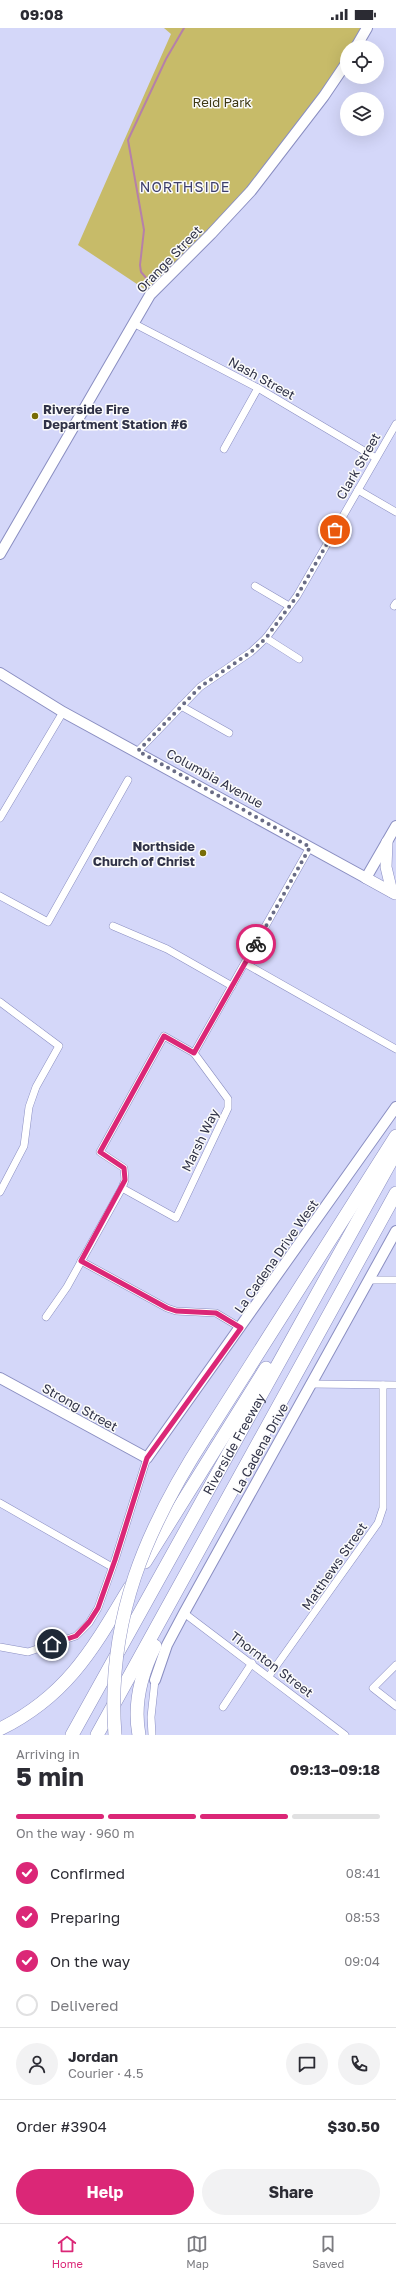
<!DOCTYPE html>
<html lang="en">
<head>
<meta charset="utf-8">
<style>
	body { margin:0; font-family:"Golos Text",sans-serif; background:#f2f2f3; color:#2b2b33; height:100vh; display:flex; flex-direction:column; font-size:15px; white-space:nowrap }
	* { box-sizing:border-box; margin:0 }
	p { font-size:13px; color:#7c7c81 }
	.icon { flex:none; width:22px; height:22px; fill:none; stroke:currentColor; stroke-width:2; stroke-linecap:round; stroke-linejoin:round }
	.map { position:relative; height:1707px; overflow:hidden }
	.side { display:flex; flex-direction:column; background:#fff; flex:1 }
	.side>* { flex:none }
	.controls { position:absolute; left:340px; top:12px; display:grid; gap:8px }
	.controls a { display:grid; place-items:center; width:44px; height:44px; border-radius:50%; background:#fff; box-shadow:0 4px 16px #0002; font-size:20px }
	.pin { position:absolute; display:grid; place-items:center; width:34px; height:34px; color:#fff; margin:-17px; border:2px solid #fff; border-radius:50%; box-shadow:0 1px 4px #0007 }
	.courier { position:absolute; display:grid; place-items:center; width:40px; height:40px; margin:-20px; border:3px solid #db2777; border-radius:50%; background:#fff; color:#222; box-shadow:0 1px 5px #0007 }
	.overview em { font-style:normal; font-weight:700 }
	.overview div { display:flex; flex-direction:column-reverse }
	.overview { display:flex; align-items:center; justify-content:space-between; height:68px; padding:0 16px }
	h1 { font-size:26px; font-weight:700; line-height:30px }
	.bar { display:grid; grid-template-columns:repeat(4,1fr); gap:6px 4px; align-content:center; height:48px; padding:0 16px }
	.bar i { height:5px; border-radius:3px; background:#e1e1e2 }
	.bar .current { background:#db2777 }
	.bar p { grid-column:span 4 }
	.line { display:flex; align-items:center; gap:10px; padding:0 16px; border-top:1px solid #e1e1e2 }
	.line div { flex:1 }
	.round { display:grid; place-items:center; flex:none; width:42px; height:42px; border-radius:21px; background:#f2f2f3 }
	ol { padding:0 16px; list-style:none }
	li { display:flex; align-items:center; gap:12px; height:44px }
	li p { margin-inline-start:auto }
	li .icon { padding:4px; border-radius:50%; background:#db2777; color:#fff; stroke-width:4 }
	li:last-child { color:#7c7c81 }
	li i { width:22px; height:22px; border:2px solid #e1e1e2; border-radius:50% }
	.primary-button { display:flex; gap:8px; margin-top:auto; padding:8px 16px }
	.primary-button a { flex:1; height:46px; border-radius:24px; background:#db2777; color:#fff; font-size:16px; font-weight:700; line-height:46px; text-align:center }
	.primary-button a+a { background:#f2f2f3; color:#2b2b33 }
	.status { display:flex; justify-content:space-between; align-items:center; height:28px; padding:0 20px; background:#fff; direction:ltr }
	.status svg { height:11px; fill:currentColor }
	.tabs { display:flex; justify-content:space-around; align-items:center; height:56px; border-top:1px solid #e1e1e2; background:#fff; font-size:11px; color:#7c7c81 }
	.tabs a { display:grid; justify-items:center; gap:2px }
	.tabs .current { color:#db2777 }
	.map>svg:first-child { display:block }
	.green { fill:#c7bb69 }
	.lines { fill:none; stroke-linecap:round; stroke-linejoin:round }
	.stream { stroke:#b680a9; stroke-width:2 }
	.street-casing { stroke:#8a8ec1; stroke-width:8 }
	.secondary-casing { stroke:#8a8ec1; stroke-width:12 }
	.primary-casing { stroke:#8a8ec1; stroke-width:12 }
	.highway-casing { stroke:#8a8ec1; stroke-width:14 }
	.street { stroke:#fff; stroke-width:7 }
	.secondary { stroke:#fff; stroke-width:10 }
	.primary { stroke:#fff; stroke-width:11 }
	.highway { stroke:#fff; stroke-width:13 }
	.highway-bridge-casing { stroke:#8a8ec1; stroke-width:14; stroke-linecap:butt }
	.highway-bridge { stroke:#fff; stroke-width:13 }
	.done { stroke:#696c85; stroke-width:4; stroke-dasharray:0 7.2 }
	.route { stroke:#db2777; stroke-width:5 }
	.poi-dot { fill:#786c05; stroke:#fbfbfb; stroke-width:1.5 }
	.labels { text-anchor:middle; stroke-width:3; stroke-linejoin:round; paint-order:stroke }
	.park-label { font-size:13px; fill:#3f3914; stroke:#fbfbfb }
	.street-label { font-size:13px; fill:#303247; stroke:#fbfbfb }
	.poi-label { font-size:13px; font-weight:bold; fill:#303247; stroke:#fbfbfb; text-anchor:start }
	.neighbourhood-label { font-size:14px; letter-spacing:1px; fill:#3e3f6d; stroke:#fbfbfb }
</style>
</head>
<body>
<div class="status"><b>09:08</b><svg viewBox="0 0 49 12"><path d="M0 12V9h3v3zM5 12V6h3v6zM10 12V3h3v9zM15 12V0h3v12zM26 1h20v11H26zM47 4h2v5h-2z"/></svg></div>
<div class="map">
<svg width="396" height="1707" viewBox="0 0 396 1707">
	<rect width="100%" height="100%" fill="#d4d7f9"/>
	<path class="green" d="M164 0H364L353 19H347V29L248 162 149 264 78 217 171 6Z"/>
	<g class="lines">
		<path class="stream" d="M147 251 141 244 140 237 144 202 128 112 166 31 184 0"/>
		<defs>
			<g id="street">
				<path d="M133 295 258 360 376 430"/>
				<path d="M224 421 258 360"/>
				<path d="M358 462 396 484"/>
				<path d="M255 558 289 578"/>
				<path d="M394 578 396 575"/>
				<path d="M266 610 299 631"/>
				<path d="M181 678 229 705"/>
				<path d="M138 723 200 659 251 624 266 610 297 568 396 396"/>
				<path d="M0 790 63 684"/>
				<path d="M0 868 48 894 128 752"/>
				<path d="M113 898 167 921 232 958"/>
				<path d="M246 936 396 1021"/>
				<path d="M0 974 59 1018 36 1059 29 1079 24 1118 0 1164"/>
				<path d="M194 1025 310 819"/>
				<path d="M81 1233 167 1280 176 1283 216 1285 241 1300"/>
				<path d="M368 1252H396"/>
				<path d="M46 1289 67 1259 122 1160 125 1152 124 1140 100 1124 164 1008 194 1025 228 1071V1080L176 1190 122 1160"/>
				<path d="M310 1356 396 1357"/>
				<path d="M0 1475 112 1539"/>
				<path d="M184 1585 345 1707"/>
				<path d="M0 1619 28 1624 76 1608 89 1595 98 1580 115 1532 147 1430"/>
				<path d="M396 1637 373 1660 396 1678"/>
				<path d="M269 1648 378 1495 383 1480V1357"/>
				<path d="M223 1679 252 1635"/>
				<path d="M152 1707 151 1689 155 1652"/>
			</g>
			<g id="secondary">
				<path d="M356 19 367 0"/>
				<path d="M0 526 150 267 211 206 251 163 324 68 347 34"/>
				<path d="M0 645 63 684 366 850 396 798"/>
				<path d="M0 1350 147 1430 396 1079"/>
				<path d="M155 1652 167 1617 184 1585 396 1203"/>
			</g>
			<g id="primary">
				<path d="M387 814 386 839 392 864"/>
				<path d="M366 850 395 866"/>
			</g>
			<g id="highway">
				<path d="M207 1406 396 1108"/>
				<path d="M145 1534 266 1340"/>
				<path d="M0 1701C67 1668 93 1621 130 1559"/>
				<path id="s1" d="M72 1707 396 1124"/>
				<path d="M97 1707 396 1165"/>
				<path d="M139 1707C133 1675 141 1646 155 1618"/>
			</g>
		</defs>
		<use href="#street" class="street-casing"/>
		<use href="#secondary" class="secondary-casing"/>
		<use href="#primary" class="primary-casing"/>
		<use href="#highway" class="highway-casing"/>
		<use href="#street" class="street"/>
		<use href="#secondary" class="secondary"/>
		<use href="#primary" class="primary"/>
		<use href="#highway" class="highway"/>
		<defs>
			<path id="highway-bridge" d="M115 1707C106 1592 146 1500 207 1406"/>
		</defs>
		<use href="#highway-bridge" class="highway-bridge-casing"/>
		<use href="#highway-bridge" class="highway-bridge"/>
	</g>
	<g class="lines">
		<path class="done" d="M256 916 310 819 138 723 200 659 251 624 266 610 297 568 335 502"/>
		<path class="route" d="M52 1616 76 1608 89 1594 98 1580 115 1532 147 1430 241 1300 216 1285 176 1283 167 1280 81 1233 125 1152 124 1140 100 1124 164 1008 194 1025 256 916"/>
	</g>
	<g class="poi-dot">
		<circle cx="35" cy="388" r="4"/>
		<circle cx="203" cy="825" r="4"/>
	</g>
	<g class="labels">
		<g class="park-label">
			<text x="222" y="79">Reid Park</text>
		</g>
		<g class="street-label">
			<text transform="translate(169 231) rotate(-46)" y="5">Orange Street</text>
			<text transform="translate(262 350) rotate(29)" y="5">Nash Street</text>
			<text transform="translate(358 438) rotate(-60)" y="5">Clark Street</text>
			<text transform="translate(215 750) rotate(29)" y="5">Columbia Avenue</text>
			<text transform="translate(200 1112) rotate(-64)" y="5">Marsh Way</text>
			<text transform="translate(276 1228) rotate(-55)" y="5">La Cadena Drive West</text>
			<text transform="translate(80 1379) rotate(29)" y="5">Strong Street</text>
			<text dy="5" stroke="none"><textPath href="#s1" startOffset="333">Riverside Freeway</textPath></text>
			<text transform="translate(260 1420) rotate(-61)" y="5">La Cadena Drive</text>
			<text transform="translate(334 1538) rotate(-55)" y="5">Matthews Street</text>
			<text transform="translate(272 1636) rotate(37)" y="5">Thornton Street</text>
		</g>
		<g class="poi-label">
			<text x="43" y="386">Riverside Fire<tspan x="43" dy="15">Department Station #6</tspan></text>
			<text x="195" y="823" text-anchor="end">Northside<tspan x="195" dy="15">Church of Christ</tspan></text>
		</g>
		<g class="neighbourhood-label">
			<text x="185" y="164">NORTHSIDE</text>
		</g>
	</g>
</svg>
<div class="controls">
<a><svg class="icon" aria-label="locate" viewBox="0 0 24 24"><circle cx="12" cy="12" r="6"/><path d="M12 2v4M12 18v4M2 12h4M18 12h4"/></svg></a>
<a><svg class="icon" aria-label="layers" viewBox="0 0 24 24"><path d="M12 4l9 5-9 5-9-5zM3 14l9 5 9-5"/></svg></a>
</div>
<div class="pin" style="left:335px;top:502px;background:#ea580c"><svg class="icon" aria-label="bag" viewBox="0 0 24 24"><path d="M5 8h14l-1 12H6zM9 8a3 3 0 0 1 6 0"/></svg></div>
<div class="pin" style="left:52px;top:1616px;background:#1f2937"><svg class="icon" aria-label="home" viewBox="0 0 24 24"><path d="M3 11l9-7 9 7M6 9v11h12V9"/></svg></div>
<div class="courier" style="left:256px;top:916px"><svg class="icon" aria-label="bike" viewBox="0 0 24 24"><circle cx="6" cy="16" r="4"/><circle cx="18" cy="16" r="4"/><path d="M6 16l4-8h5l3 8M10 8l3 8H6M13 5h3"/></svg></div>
</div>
<section class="side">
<div class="overview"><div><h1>5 min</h1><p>Arriving in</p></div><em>09:13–09:18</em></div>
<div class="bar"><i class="current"></i><i class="current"></i><i class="current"></i><i></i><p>On the way · 960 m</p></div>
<ol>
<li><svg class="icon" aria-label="check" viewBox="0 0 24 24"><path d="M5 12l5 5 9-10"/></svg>Confirmed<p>08:41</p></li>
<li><svg class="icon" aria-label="check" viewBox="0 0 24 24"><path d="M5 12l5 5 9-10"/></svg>Preparing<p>08:53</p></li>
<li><svg class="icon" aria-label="check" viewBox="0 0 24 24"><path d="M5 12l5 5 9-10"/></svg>On the way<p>09:04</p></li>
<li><i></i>Delivered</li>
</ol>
<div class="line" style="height:72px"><a class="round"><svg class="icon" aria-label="person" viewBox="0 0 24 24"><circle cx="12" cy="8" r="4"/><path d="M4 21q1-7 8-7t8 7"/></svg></a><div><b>Jordan</b><p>Courier · 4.5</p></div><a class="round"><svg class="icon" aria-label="chat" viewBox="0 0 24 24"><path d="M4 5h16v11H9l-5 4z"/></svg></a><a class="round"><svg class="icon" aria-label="phone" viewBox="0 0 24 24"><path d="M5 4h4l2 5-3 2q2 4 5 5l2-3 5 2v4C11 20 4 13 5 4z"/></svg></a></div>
<div class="line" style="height:52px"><div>Order #3904</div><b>$30.50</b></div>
<div class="primary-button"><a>Help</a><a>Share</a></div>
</section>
<nav class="tabs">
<a class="current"><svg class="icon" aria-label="home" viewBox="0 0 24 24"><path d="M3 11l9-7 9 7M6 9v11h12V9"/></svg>Home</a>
<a><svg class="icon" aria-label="map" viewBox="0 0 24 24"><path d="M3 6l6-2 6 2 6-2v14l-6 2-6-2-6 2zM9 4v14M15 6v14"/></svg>Map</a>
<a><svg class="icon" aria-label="saved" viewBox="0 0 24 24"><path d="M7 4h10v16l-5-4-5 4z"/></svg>Saved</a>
</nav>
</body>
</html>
